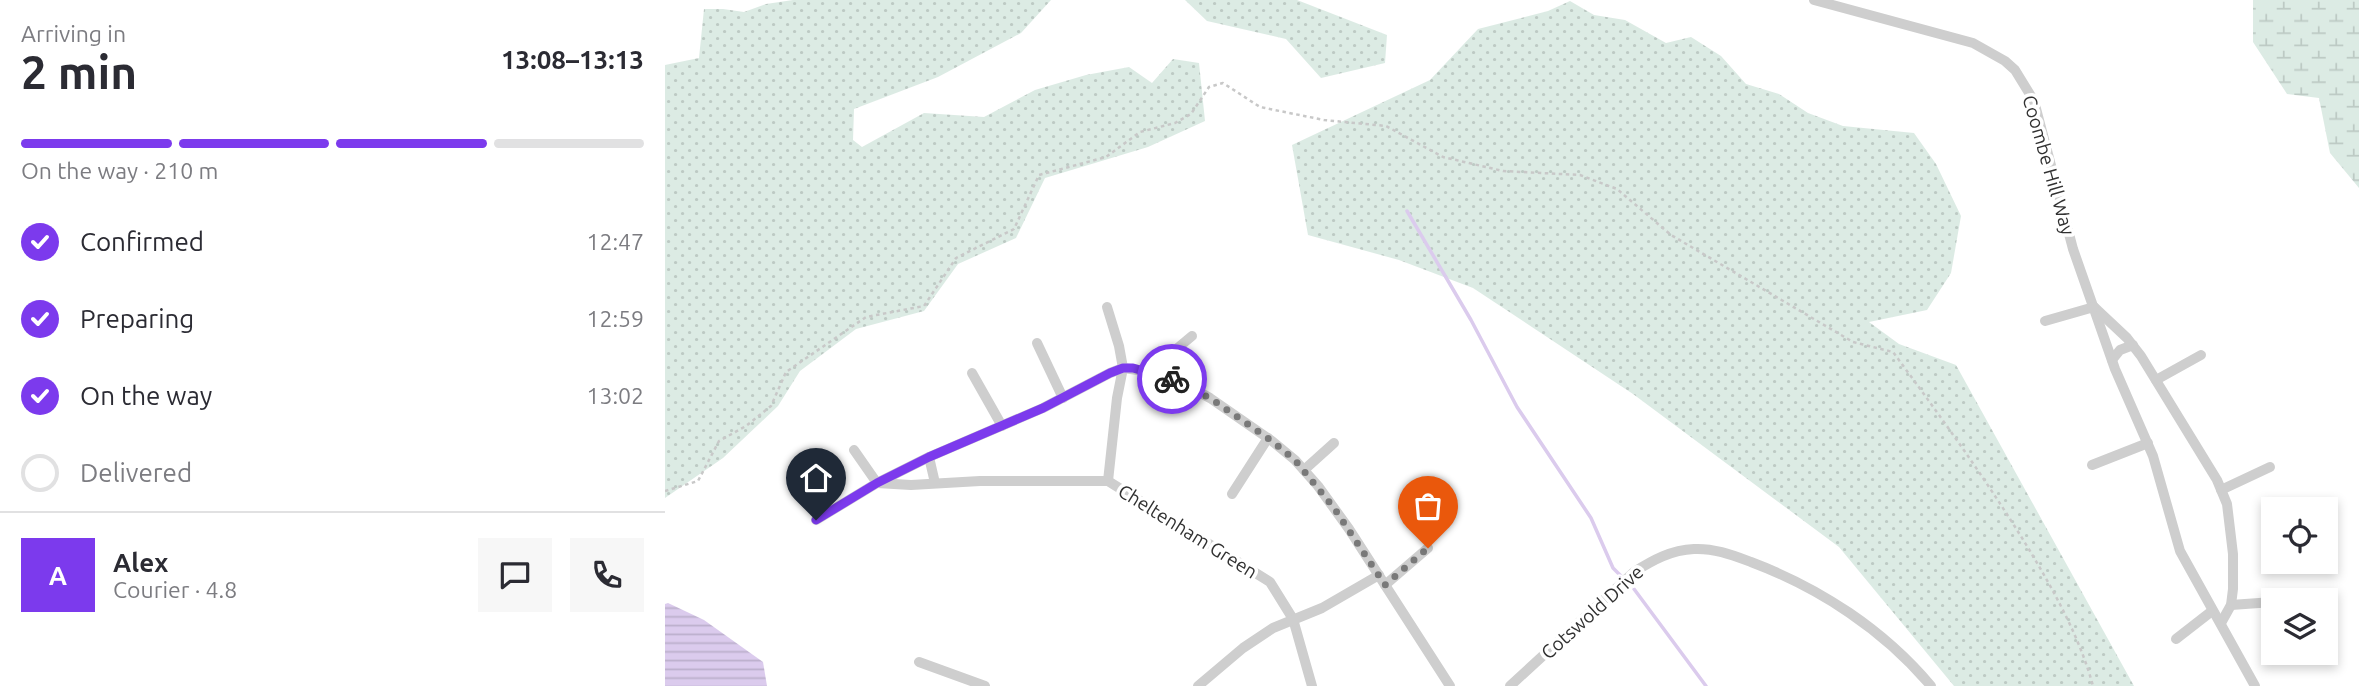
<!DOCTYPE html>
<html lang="en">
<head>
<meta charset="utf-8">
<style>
	body { margin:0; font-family:Ubuntu,sans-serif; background:#f7f7f7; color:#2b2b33; height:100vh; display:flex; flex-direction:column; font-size:26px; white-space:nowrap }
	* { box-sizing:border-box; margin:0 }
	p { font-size:23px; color:#7c7c81 }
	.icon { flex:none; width:38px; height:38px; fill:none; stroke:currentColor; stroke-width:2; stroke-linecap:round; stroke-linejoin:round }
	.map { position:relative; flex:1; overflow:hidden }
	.side { display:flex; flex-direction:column; background:#fff; width:665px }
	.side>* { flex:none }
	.tools { position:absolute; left:1596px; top:497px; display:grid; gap:14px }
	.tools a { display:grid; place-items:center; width:77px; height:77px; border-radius:0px; background:#fff; box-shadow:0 4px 10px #0003; font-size:35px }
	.pin { position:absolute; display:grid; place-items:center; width:60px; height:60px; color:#fff; margin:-72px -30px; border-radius:50% 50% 50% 0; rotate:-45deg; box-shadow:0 0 7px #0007 }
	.pin .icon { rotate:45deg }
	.courier { position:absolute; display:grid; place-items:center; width:70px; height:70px; margin:-35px; border:5px solid #7c3aed; border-radius:50%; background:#fff; color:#222; box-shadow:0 2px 9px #0007 }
	.head em { font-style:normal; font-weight:700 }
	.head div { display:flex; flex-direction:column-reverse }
	.head { display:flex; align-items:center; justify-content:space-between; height:119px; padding:0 21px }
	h1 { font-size:46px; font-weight:700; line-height:52px }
	.bar { display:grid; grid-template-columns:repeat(4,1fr); gap:10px 7px; align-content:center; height:84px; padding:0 21px }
	.bar i { height:9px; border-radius:5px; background:#e1e1e2 }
	.bar .active { background:#7c3aed }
	.bar p { grid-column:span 4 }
	.line { display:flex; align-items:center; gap:18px; padding:0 21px; border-top:2px solid #e1e1e2 }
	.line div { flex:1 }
	.round { display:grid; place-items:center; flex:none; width:74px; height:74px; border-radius:0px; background:#f7f7f7 }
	ol { padding:0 21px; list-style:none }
	li { display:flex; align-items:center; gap:21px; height:77px }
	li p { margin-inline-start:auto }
	li .icon { padding:7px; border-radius:50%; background:#7c3aed; color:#fff; stroke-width:4 }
	li:last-child { color:#7c7c81 }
	li i { width:38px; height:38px; border:4px solid #e1e1e2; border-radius:50% }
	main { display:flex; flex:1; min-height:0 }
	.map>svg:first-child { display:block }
	.grass { fill:url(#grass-dots) }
	.wetland { fill:url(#wetland-marsh) }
	.water { fill:url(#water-rules) }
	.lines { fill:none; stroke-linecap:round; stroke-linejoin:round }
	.stream { stroke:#dbcbed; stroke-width:3.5 }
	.path { stroke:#c8c8c8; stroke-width:2.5; stroke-dasharray:3.5 3.5; stroke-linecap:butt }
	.minor { stroke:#cecece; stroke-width:10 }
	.done { stroke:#797979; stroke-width:7; stroke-dasharray:0 12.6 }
	.route { stroke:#7c3aed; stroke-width:9 }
	.labels { text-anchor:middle; stroke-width:7; stroke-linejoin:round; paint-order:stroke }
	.street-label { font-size:19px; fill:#313131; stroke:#fff }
</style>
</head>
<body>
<main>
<section class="side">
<div class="head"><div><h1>2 min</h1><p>Arriving in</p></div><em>13:08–13:13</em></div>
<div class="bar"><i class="active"></i><i class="active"></i><i class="active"></i><i></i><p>On the way · 210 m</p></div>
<ol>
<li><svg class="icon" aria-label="check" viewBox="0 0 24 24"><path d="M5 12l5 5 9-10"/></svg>Confirmed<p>12:47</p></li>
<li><svg class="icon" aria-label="check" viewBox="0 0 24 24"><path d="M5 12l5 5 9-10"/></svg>Preparing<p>12:59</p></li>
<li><svg class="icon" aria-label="check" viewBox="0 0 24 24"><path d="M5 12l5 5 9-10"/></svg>On the way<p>13:02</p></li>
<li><i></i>Delivered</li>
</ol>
<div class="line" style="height:126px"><b class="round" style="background:#7c3aed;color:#fff">A</b><div><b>Alex</b><p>Courier · 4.8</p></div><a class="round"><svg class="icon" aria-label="chat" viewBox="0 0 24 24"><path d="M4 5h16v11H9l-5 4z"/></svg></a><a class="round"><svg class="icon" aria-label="phone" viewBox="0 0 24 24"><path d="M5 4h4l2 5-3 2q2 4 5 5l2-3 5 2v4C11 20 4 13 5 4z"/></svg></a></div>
</section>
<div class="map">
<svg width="1694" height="686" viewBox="0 0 1694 686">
	<defs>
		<pattern id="grass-dots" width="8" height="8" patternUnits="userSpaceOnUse" patternTransform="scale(1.75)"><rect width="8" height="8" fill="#dcebe4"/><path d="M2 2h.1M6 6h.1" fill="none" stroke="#bdcac4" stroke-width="1.8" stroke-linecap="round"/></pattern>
		<pattern id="wetland-marsh" width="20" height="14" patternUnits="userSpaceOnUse" patternTransform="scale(1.75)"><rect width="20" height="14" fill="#dcebe4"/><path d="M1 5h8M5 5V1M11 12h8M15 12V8" fill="none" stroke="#bdcac4"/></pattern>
		<pattern id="water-rules" width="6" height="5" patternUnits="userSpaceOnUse" patternTransform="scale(1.75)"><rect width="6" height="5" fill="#dbcbed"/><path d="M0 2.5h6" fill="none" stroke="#bcafcc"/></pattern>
	</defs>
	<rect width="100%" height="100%" fill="#fff"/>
	<g class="grass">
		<path d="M128 0H386L356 33 273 77 189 109 188 140 197 147 259 113 319 117 370 90 421 75 464 67 487 83 508 59 534 63 540 121 483 147 380 178 351 238 293 264 259 311 191 329 135 371 113 406 58 458 0 498V65L34 58 39 9H58L79 12 101 4Z"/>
		<path d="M520 0H632L722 35 720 63 656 78 621 39 542 21Z"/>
		<path d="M905 1 929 15 960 20 1001 43 1026 37 1056 56 1081 84 1114 94 1143 113 1178 126 1249 133 1271 164 1296 216 1286 273 1262 310 1204 322 1234 344 1291 365 1469 686H1289L1174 547 968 394 808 288 734 260 643 235 627 145 765 80 813 29 883 11Z"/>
	</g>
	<path class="wetland" d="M1588 0H1694V188L1665 153 1654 98 1622 94 1588 42Z"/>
	<path class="water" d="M3 603 39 620 98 662 102 686H0V604Z"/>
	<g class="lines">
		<path class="stream" d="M742 211 806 320 852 407 926 518 948 568 969 589 1041 686"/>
		<path class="path" d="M0 491 33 481 54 441 81 426 106 406 121 372 201 317 259 306 291 258 349 229 374 175 441 157 475 132 510 123 526 114 544 87 558 83 595 107 659 120 721 126 778 157 838 171 915 175 952 189 1006 235 1188 342 1228 352C1276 417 1323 482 1365 551 1390 593 1415 638 1428 686"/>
		<g class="minor">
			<path d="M1149 0 1308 43 1340 61 1350 70 1369 101 1408 249 1450 369 1488 456 1515 551 1590 686"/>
			<path d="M442 307 454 346 458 368 452 398 443 481"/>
			<path d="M1429 307 1462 338 1476 356 1552 480 1562 504 1568 554V589L1566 605 1556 623"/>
			<path d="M1380 321 1429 307"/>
			<path d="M372 343 398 398"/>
			<path d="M1447 360 1455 350 1468 345"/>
			<path d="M307 373 337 426"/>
			<path d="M494 375 509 351 527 336"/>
			<path d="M1491 380 1536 355"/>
			<path d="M189 450 212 483 246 485 315 481H443L605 582 628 619 647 686"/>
			<path d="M264 457 270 483"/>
			<path d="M1427 465 1483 443"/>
			<path d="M639 470 669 443"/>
			<path d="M1556 490 1605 467"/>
			<path d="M567 494 603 438"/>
			<path d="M151 520 212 483 264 457 378 408 445 373 458 368 488 372 517 383 545 398 607 441 630 460 653 486 684 529 785 686"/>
			<path d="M720 585 763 548"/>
			<path d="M1566 605 1608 602"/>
			<path d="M1511 639 1547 611"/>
			<path d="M254 662 320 686"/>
			<path d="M533 686 578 648 608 628 657 608 714 575"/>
			<path d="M845 686 969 572C988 560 1006 550 1029 549 1049 548 1067 555 1086 562 1155 588 1219 630 1266 686"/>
		</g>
	</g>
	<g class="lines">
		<path class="done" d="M507 379 545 398 607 441 630 460 669 508 720 585 763 548"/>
		<path class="route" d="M151 520 212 483 264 457 378 408 445 373 458 368H468L507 379"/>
	</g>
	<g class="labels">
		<g class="street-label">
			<text transform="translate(1384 165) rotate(74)" y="7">Coombe Hill Way</text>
			<text transform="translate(523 531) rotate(32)" y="7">Cheltenham Green</text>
			<text transform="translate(927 612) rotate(-42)" y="7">Cotswold Drive</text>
		</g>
	</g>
</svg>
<div class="tools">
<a><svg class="icon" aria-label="locate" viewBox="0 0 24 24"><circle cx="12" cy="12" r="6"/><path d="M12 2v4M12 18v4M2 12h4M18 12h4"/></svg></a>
<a><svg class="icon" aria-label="layers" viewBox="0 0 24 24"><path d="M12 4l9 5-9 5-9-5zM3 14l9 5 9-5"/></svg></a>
</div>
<div class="pin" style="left:763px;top:548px;background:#ea580c"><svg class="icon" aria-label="bag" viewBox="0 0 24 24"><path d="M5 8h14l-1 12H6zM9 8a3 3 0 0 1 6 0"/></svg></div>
<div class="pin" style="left:151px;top:520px;background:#1f2937"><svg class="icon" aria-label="home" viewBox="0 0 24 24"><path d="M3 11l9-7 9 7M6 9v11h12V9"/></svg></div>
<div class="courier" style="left:507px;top:379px"><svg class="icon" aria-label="bike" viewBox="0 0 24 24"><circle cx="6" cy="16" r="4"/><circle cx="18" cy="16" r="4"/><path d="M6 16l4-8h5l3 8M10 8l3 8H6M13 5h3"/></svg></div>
</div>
</main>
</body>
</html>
